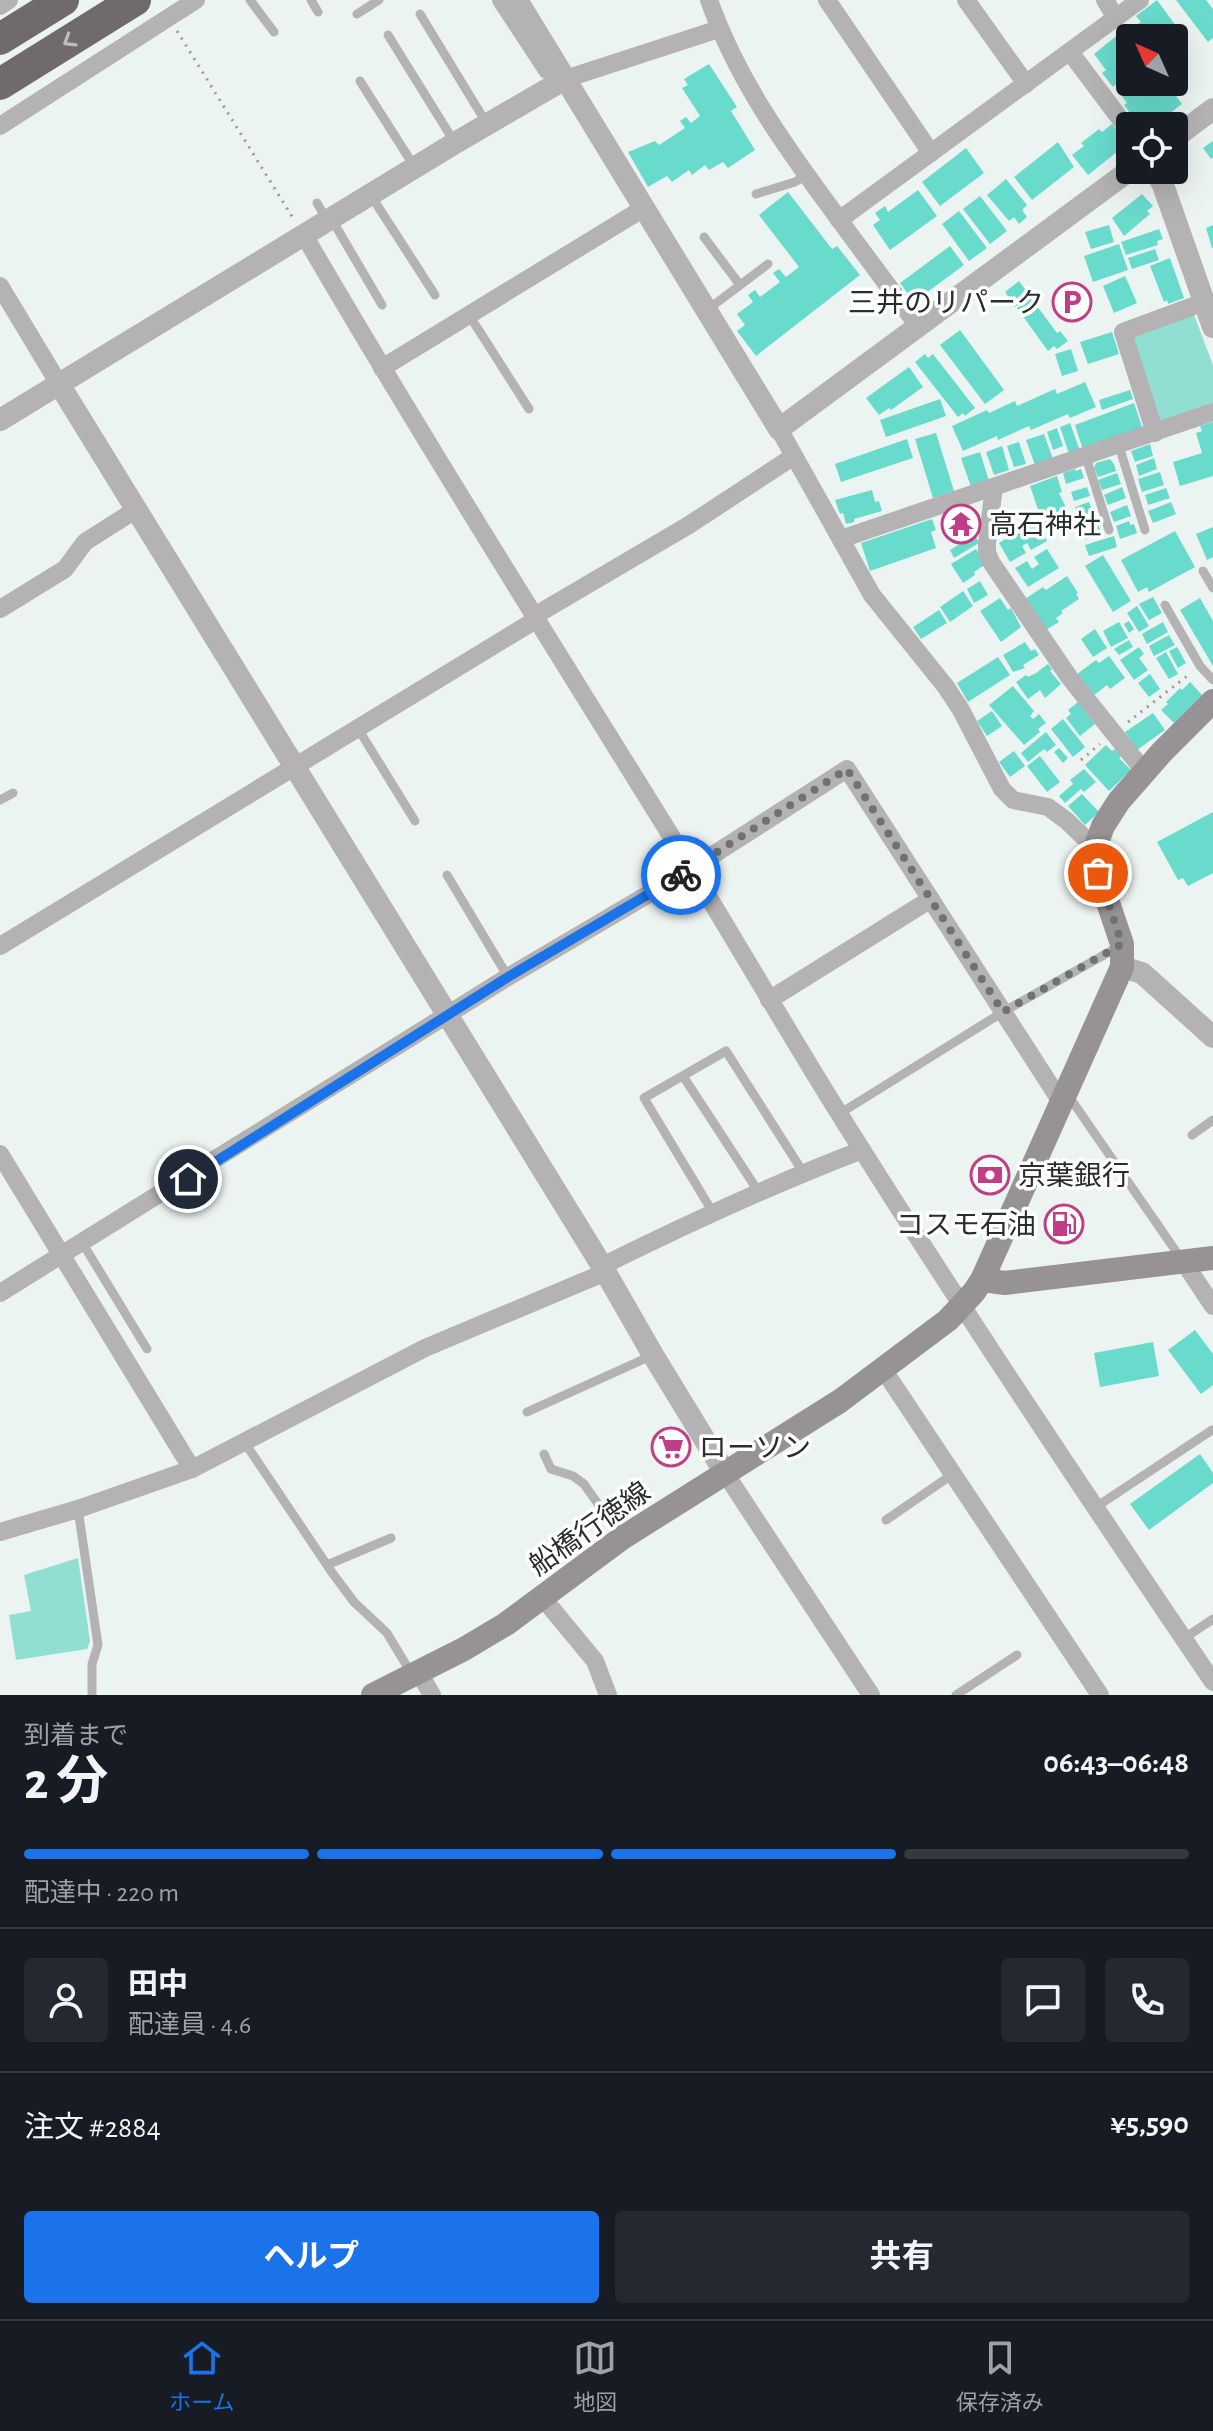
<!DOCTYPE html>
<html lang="ja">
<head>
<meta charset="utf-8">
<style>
	body { margin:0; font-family:"Alegreya Sans","Noto Sans JP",sans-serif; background:#242831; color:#f1f3f6; height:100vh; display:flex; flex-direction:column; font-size:30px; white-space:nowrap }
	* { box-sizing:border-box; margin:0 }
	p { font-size:26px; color:#9ea1a6 }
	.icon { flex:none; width:44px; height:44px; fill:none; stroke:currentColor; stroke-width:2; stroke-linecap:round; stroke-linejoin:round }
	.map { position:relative; height:1695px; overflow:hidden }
	.drawer { display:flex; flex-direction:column; background:#171b24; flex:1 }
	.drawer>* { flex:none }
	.needle { width:52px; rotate:315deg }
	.tools { position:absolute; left:1116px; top:24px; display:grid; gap:16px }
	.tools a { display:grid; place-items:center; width:72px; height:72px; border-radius:8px; background:#171b24; box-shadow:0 8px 32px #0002; font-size:40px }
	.pin { position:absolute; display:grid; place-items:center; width:68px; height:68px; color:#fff; margin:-34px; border:4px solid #fff; border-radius:50%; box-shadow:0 2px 8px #0007 }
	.courier { position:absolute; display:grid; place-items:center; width:80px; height:80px; margin:-40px; border:6px solid #1a73e8; border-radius:50%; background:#fff; color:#222; box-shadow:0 2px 10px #0007 }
	.headline em { font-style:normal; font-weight:700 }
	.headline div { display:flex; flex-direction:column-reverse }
	.headline { display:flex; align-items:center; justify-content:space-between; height:136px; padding:0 24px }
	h1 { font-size:52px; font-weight:700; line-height:60px }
	.bar { display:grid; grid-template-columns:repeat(4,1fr); gap:12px 8px; align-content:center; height:96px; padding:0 24px }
	.bar i { height:10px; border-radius:6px; background:#363941 }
	.bar .current { background:#1a73e8 }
	.bar p { grid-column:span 4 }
	.line { display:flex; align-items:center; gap:20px; padding:0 24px; border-top:2px solid #363941 }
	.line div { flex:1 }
	.round { display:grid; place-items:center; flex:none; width:84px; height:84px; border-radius:8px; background:#242831 }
	.action { display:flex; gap:16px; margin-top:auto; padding:16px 24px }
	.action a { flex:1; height:92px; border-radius:8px; background:#1a73e8; color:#fff; font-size:32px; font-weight:700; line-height:92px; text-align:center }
	.action a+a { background:#242831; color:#f1f3f6 }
	.menu { display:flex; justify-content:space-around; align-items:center; height:112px; border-top:2px solid #363941; background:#171b24; font-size:22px; color:#9ea1a6 }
	.menu a { display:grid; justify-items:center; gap:4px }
	.menu .current { color:#1a73e8 }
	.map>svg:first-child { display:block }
	.green { fill:#91ded3 }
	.building { fill:#68dbcd }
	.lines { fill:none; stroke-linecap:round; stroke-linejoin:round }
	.path { stroke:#959b9a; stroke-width:3; stroke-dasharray:2 6; stroke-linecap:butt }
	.service { stroke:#b5b2b3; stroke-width:9 }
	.minor { stroke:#b5b2b3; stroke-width:18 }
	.tertiary { stroke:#b5b2b3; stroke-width:22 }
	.secondary { stroke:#979395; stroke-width:24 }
	.motorway { stroke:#706a6c; stroke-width:32 }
	.oneway { stroke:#bfbcbd }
	.done { stroke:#6e7372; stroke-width:8; stroke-dasharray:0 14.4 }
	.route { stroke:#1a73e8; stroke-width:10 }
	.labels { text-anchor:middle; stroke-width:7; stroke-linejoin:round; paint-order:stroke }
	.poi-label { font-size:28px; fill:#2a2d2d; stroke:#fff; text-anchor:start }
	.street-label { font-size:28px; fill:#2a2d2d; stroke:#fff }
</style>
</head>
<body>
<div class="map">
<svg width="1213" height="1695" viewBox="0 0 1213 1695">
	<rect width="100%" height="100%" fill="#ecf4f2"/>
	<g class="green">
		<path d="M1193 312 1213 365V408L1159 422 1131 340 1134 333Z"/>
		<path d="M78 1558 90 1641 87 1649 16 1660 9 1615 31 1611 24 1575Z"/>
	</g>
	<g class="building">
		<path d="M1157 0 1185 38 1174 46V38H1142L1133 27 1141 22 1136 16Z"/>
		<path d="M1176 0H1206L1213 9V38L1208 42Z"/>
		<path d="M1120 33 1130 47V82H1166L1182 104 1153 126H1140L1124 105 1127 103 1122 96 1124 95 1116 84 1113 87 1102 73 1106 70 1094 54Z"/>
		<path d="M709 64 737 107 731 111 755 150 728 168 723 162 709 170 705 165 692 175 689 170 672 182 667 176 648 187 628 152 655 141 659 145 685 128 680 121 686 117 691 123 700 116 682 88 688 85 684 79Z"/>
		<path d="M1112 124 1127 144 1088 175 1072 155 1084 146 1081 143 1099 129 1102 132Z"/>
		<path d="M1213 141V157L1211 159 1203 148Z"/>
		<path d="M1058 142 1074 167 1032 200 1014 177Z"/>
		<path d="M966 148 984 173 940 206 922 182Z"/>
		<path d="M1006 179 1027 205 1022 210 1027 217 1019 224 1014 217 1009 221 987 195Z"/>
		<path d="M918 190 937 216 890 250 873 225 880 220 875 213 885 206 888 212Z"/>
		<path d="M788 192 832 249 837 246 860 275 756 356 737 331 745 325 737 314 753 302 748 295 755 290 760 297 780 282 773 273 779 269 786 277 799 267 759 215Z"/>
		<path d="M1142 194 1153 206 1147 211 1150 214 1124 236 1112 218Z"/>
		<path d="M980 196 1007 231 990 244 963 209Z"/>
		<path d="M959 211 987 248 969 261 942 224Z"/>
		<path d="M1109 225 1114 242 1091 249 1085 232Z"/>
		<path d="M1213 225V248H1212L1206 228Z"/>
		<path d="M1159 229 1163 239 1157 241 1158 245 1126 255 1121 242Z"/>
		<path d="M1119 244 1128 270 1093 282 1084 256Z"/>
		<path d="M950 246 964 265 914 302 900 283Z"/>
		<path d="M1155 249 1159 260 1132 269 1128 258Z"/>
		<path d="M1170 258 1184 298 1168 304 1167 300 1164 302 1150 266Z"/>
		<path d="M1125 276 1137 303 1114 313 1103 286Z"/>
		<path d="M1019 281 1030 296 1015 307 1005 292Z"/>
		<path d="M1031 298 1057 333 1060 331 1068 341 1057 349 1054 346 1048 351 1017 308Z"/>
		<path d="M960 330 1004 390 985 404 940 345Z"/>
		<path d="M1112 332 1119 354 1088 364 1080 342Z"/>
		<path d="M1071 349 1078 371 1062 376 1055 354Z"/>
		<path d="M925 354 928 358 933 354 975 408 965 416 963 413 958 417 915 362Z"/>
		<path d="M909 367 923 387 891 410 889 408 879 415 866 398Z"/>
		<path d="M1085 382 1096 407 1070 418 1068 414 1031 430 1029 426 998 440 997 436 963 451 952 426 987 410 989 413 1015 401 1017 406 1055 389 1057 394Z"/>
		<path d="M1130 390 1133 399 1102 410 1099 400Z"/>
		<path d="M940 399 946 416 886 437 880 420Z"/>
		<path d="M1134 403 1143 430 1083 450 1075 425Z"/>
		<path d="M1213 422V476L1180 486 1173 462 1202 453 1196 433 1202 431 1200 426Z"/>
		<path d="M1070 423 1080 451 1069 454 1060 427Z"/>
		<path d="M1057 428 1063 446 1053 450 1047 432Z"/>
		<path d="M936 433 954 491 933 498 915 439Z"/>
		<path d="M1044 434 1053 459 1035 465 1026 440Z"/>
		<path d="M907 439 913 458 841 482 835 464Z"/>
		<path d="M1019 442 1026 464 1014 467 1007 446Z"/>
		<path d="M1150 444 1153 456 1135 462 1131 451Z"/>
		<path d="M1002 446 1009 470 994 475 986 452Z"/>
		<path d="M980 452 989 481 971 487 961 458Z"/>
		<path d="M1154 458 1157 469 1139 476 1136 465Z"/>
		<path d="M1110 459 1114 464 1116 471 1098 477 1094 468 1096 463Z"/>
		<path d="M1075 469 1076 471 1081 469 1084 478 1066 484 1063 473Z"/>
		<path d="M1160 472 1164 485 1142 492 1138 479Z"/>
		<path d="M1117 473 1121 484 1102 490 1098 480Z"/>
		<path d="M1057 476 1062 492 1059 493 1071 518 1046 526 1045 523 1043 524 1030 486Z"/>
		<path d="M1087 487 1090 496 1074 501 1071 492Z"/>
		<path d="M1122 487 1126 498 1108 505 1104 495Z"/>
		<path d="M1166 488 1170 498 1148 505 1145 495Z"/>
		<path d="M872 490 875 502 879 501 882 511 854 519V522L846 524 843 513 840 514 835 500Z"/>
		<path d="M1089 502 1095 518 1080 523 1075 507Z"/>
		<path d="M1171 502 1176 514 1153 523 1148 511Z"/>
		<path d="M1127 505 1131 516 1114 522 1110 512Z"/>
		<path d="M961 513 963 517 970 514 974 525 970 527 971 530 956 536 955 532 945 536 941 526 951 523 949 517Z"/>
		<path d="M932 519 936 530 931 532 936 548 870 571 861 543Z"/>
		<path d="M1035 521 1047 541 1031 550 1027 543 1022 546 1026 553 1010 562 999 543Z"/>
		<path d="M1097 521 1102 534 1085 540 1081 526Z"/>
		<path d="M1129 521 1130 525 1134 524 1137 533 1120 539 1116 526Z"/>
		<path d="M1213 527V557L1207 560 1196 534Z"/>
		<path d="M1175 531 1195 567 1149 592 1147 587 1138 592 1121 560Z"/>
		<path d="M975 535 979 543 954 558 950 550Z"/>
		<path d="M1114 536 1117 547 1089 556 1085 545Z"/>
		<path d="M976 549 986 564 974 572 975 575 963 583 951 564Z"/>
		<path d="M1047 549 1059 568 1028 587 1015 568 1027 561 1032 569 1039 564 1034 557Z"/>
		<path d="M1103 555 1131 601 1113 612 1085 566Z"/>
		<path d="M1067 576 1078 593 1076 594 1079 599 1061 611 1063 613 1056 618 1059 622 1046 630 1025 599 1043 587 1046 590Z"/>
		<path d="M980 581 988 595 974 603 967 589Z"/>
		<path d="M963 591 973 606 950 622 940 607Z"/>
		<path d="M1153 597 1162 613 1149 620 1139 604Z"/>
		<path d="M1000 598 1008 610 1011 608 1021 627 1001 642 980 611Z"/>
		<path d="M1200 598 1213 621V666L1180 610Z"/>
		<path d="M1137 606 1149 626 1139 632 1127 613Z"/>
		<path d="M939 610 947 623 921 639 913 627Z"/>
		<path d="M1129 621 1134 629 1129 633 1124 624Z"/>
		<path d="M1119 622 1128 638 1111 647 1103 631Z"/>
		<path d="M1163 622 1168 632 1147 644 1142 634Z"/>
		<path d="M1095 629 1107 648 1093 657 1081 639Z"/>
		<path d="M1169 635 1175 645 1154 656 1149 646Z"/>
		<path d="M1129 640 1133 647 1119 655 1114 649Z"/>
		<path d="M1025 642 1031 651 1035 649 1039 655 1023 665 1025 668 1013 672 1003 655Z"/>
		<path d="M1139 647 1144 654 1139 658 1148 670 1134 680 1120 660Z"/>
		<path d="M1177 647 1186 663 1178 668 1169 651Z"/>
		<path d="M1166 652 1178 674 1169 679 1156 658Z"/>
		<path d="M1109 656 1125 678 1110 689 1107 685 1093 696 1077 674 1096 660 1099 663Z"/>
		<path d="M998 657 1010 675 968 702 957 683Z"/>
		<path d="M1048 664 1052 669 1050 671 1061 684 1045 698 1040 690 1028 699 1016 682 1026 675 1028 677 1036 673Z"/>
		<path d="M1150 674 1160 689 1149 697 1138 683Z"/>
		<path d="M1190 682 1202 695 1174 723 1161 710 1168 704 1166 702 1180 688 1182 690Z"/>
		<path d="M1013 686 1034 711 1030 716 1033 719 1039 714 1046 723 1038 729 1040 732 1024 745 989 705Z"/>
		<path d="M1078 702 1095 724 1080 736 1066 718 1071 714 1068 710Z"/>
		<path d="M992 711 1002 726 987 736 977 721Z"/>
		<path d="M1153 713 1165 730 1137 750 1125 732Z"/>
		<path d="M1063 719 1085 747 1073 757 1051 729Z"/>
		<path d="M1046 732 1056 745 1047 752 1044 749 1028 762 1021 753Z"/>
		<path d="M1106 745 1112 751 1115 749 1122 756 1119 758 1131 770 1109 791 1085 765Z"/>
		<path d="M1059 748 1068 758 1063 763 1054 752Z"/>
		<path d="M1014 751 1025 766 1010 777 999 762Z"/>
		<path d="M1040 756 1060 782 1047 792 1027 766Z"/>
		<path d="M1084 769 1096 782 1084 792 1081 789 1065 803 1059 796 1073 784 1070 780Z"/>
		<path d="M1082 794 1099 812 1085 825 1068 806Z"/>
		<path d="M1213 812V873L1188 886 1183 878 1178 880 1157 842Z"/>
		<path d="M1195 1330 1213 1354V1385L1201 1394 1168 1350Z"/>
		<path d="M1153 1342 1159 1376 1100 1387 1094 1353Z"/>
		<path d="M1200 1454 1213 1473V1483L1149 1530 1130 1504Z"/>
	</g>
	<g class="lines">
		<g class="path">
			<path d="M177 31 293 218"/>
			<path d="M1128 722 1191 673"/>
			<path d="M1081 760 1100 744"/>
		</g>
		<g class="service">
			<path d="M250 0 274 32"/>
			<path d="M311 0 318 12"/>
			<path d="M357 14 379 0"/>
			<path d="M420 14 487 124"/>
			<path d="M388 35 455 143"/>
			<path d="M360 81 414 166"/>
			<path d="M370 194 435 295"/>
			<path d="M756 194 795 182 806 175"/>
			<path d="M317 203 327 220"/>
			<path d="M331 218 382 305"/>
			<path d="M704 237 740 285"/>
			<path d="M707 310 768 264"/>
			<path d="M469 315 529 409"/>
			<path d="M1119 446 1145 530"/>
			<path d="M1086 457 1109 530"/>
			<path d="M1203 571 1213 588"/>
			<path d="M1165 605 1200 666 1213 680"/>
			<path d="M357 727 415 821"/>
			<path d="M0 800 13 793"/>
			<path d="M447 875 508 977"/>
			<path d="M683 1076 758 1191"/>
			<path d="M1068 1095 1182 1260"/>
			<path d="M839 1114 1003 1012 1118 947"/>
			<path d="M1192 1135 1213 1120"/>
			<path d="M712 1211 644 1098 726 1051 803 1172"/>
			<path d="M83 1244 147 1349"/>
			<path d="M527 1412 653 1355"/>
			<path d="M245 1443 333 1574 354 1602 387 1633 411 1673"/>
			<path d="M544 1454 551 1469 573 1476 584 1484 622 1538"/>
			<path d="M1096 1507 1212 1430"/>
			<path d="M78 1509 98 1645 92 1664V1695"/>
			<path d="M886 1520 953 1474"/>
			<path d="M327 1565 391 1538"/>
			<path d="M1183 1639 1213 1619"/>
			<path d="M956 1695 1017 1655"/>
		</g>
		<g class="minor">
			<path d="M501 0 547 70 565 79 719 29"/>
			<path d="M709 0C736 77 782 142 830 207 859 247 889 287 918 326"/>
			<path d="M827 0 931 153"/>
			<path d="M966 0 1026 84"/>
			<path d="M1105 0 1116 18"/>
			<path d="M0 6 9 0"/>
			<path d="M1070 52 1130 132"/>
			<path d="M0 126 196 0"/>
			<path d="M839 220 1140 0"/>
			<path d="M304 235C428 448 560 656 689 865 740 948 788 1032 840 1115 960 1307 1086 1495 1213 1682"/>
			<path d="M0 286 59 384"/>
			<path d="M382 368 644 208"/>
			<path d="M779 429 872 595 946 687 961 710 1002 789 1013 800 1048 807 1067 821 1095 848"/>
			<path d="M1155 433 1123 332 1204 302"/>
			<path d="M994 487 987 543V552L991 562 1069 677 1144 771"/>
			<path d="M841 539 1213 412"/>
			<path d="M0 609 65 569 85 542 137 509"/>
			<path d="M0 946 529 624 541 612 689 525 794 456"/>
			<path d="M769 1000 931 899"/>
			<path d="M0 1154 192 1469"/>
			<path d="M1183 1261 1213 1306"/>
			<path d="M602 1266C687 1224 773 1184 862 1150"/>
			<path d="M0 1293 508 977 691 869 847 769 1061 1102"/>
			<path d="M883 1369 1100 1695"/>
			<path d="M725 1473 871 1695"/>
			<path d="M0 1532 78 1509 192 1469 425 1348 606 1272"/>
			<path d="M542 1597 595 1661 608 1695"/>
			<path d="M418 1671 432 1695"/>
		</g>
		<g class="tertiary">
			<path d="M517 0 779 429 1130 170"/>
			<path d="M1174 138 1213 109"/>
			<path d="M1155 170 1163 185 1213 327"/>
			<path d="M59 384 602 1266 653 1355 725 1473"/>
			<path d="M0 420 455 143 565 79"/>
			<path d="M1122 967 1142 973 1213 1037"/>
		</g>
		<g class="secondary">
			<path d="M982 1280 1005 1283 1213 1258"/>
			<path d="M373 1695 464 1649 506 1624 622 1538 840 1401 948 1320 974 1292 982 1280 1122 967V944L1098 873 1095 848 1103 826 1119 801 1162 752 1213 701"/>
		</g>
		<g class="motorway">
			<path d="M0 39 63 0"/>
			<path d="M0 84 135 0"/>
		</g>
	</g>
	<defs><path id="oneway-chevron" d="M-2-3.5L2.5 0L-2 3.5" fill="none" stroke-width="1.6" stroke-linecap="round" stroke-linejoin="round" transform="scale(2)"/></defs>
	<use class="oneway" href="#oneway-chevron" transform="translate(69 41) rotate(148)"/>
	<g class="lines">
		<path class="done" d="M681 875 847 769 1003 1012 1122 944 1098 873"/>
		<path class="route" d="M188 1179 508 977 681 875"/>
	</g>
	<defs>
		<symbol id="parking-ring" viewBox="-11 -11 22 22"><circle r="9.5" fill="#fff" stroke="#c03e86" stroke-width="1.5"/><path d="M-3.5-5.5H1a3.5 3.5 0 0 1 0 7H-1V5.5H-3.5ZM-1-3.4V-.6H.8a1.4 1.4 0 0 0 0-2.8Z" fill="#c03e86"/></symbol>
		<symbol id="temple-ring" viewBox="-11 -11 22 22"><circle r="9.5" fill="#fff" stroke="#c03e86" stroke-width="1.5"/><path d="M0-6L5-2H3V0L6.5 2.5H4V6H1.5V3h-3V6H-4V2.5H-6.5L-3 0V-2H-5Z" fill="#c03e86"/></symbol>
		<symbol id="bank-ring" viewBox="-11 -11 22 22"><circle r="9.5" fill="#fff" stroke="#c03e86" stroke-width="1.5"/><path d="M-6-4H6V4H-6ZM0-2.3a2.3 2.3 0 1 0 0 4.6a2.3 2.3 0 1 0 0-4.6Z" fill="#c03e86"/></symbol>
		<symbol id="fuel-ring" viewBox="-11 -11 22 22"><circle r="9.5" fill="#fff" stroke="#c03e86" stroke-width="1.5"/><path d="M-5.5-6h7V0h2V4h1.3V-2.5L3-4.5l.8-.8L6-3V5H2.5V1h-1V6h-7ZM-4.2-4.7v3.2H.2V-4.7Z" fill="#c03e86"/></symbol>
		<symbol id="supermarket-ring" viewBox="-11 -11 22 22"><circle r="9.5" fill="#fff" stroke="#c03e86" stroke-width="1.5"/><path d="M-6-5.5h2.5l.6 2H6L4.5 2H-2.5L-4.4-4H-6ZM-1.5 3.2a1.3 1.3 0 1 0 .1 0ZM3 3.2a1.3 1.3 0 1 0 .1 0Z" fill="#c03e86"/></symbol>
	</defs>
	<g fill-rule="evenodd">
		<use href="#parking-ring" x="1050" y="280" width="44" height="44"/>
		<use href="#temple-ring" x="939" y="502" width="44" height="44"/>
		<use href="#bank-ring" x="968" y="1153" width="44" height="44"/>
		<use href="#fuel-ring" x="1042" y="1202" width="44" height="44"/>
		<use href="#supermarket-ring" x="649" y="1425" width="44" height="44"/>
	</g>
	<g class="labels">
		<g class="poi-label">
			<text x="1044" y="312" text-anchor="end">三井のリパーク</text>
			<text x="989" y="534">高石神社</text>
			<text x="1018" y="1185">京葉銀行</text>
			<text x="1036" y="1234" text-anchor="end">コスモ石油</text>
			<text x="699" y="1457">ローソン</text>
		</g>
		<g class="street-label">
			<text transform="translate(589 1528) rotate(-35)" y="10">船橋行徳線</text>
		</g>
	</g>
</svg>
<div class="tools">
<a><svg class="needle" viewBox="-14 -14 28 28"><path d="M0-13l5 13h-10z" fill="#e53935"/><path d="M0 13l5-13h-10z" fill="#9ea1a6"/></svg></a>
<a><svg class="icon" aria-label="locate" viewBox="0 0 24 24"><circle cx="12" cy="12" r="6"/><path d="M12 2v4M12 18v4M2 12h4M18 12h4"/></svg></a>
</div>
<div class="pin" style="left:1098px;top:873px;background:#ea580c"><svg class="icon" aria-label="bag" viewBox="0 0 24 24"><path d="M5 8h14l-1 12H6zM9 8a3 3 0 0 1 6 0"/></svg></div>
<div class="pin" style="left:188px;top:1179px;background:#1f2937"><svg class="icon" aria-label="home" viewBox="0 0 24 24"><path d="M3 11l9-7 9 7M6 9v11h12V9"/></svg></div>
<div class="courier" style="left:681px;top:875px"><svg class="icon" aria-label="bike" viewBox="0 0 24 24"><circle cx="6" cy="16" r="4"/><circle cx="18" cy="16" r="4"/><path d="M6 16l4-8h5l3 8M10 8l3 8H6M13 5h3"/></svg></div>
</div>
<section class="drawer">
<div class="headline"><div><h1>2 分</h1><p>到着まで</p></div><em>06:43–06:48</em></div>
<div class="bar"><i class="current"></i><i class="current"></i><i class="current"></i><i></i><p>配達中 · 220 m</p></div>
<div class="line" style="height:144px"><a class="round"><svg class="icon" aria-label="person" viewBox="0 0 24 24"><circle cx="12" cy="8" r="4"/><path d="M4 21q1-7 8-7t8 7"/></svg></a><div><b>田中</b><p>配達員 · 4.6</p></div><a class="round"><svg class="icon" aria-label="chat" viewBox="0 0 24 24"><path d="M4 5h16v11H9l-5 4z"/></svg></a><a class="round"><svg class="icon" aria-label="phone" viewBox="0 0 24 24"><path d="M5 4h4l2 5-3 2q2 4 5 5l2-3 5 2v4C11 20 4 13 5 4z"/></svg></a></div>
<div class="line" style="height:104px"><div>注文 #2884</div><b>¥5,590</b></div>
<div class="action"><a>ヘルプ</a><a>共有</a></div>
</section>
<nav class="menu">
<a class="current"><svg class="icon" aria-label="home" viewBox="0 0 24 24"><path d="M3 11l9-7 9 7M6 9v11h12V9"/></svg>ホーム</a>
<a><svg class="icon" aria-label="map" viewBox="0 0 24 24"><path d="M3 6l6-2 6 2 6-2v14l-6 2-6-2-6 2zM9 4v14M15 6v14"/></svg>地図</a>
<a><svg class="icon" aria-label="saved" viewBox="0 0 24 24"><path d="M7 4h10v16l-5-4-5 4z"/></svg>保存済み</a>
</nav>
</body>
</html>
